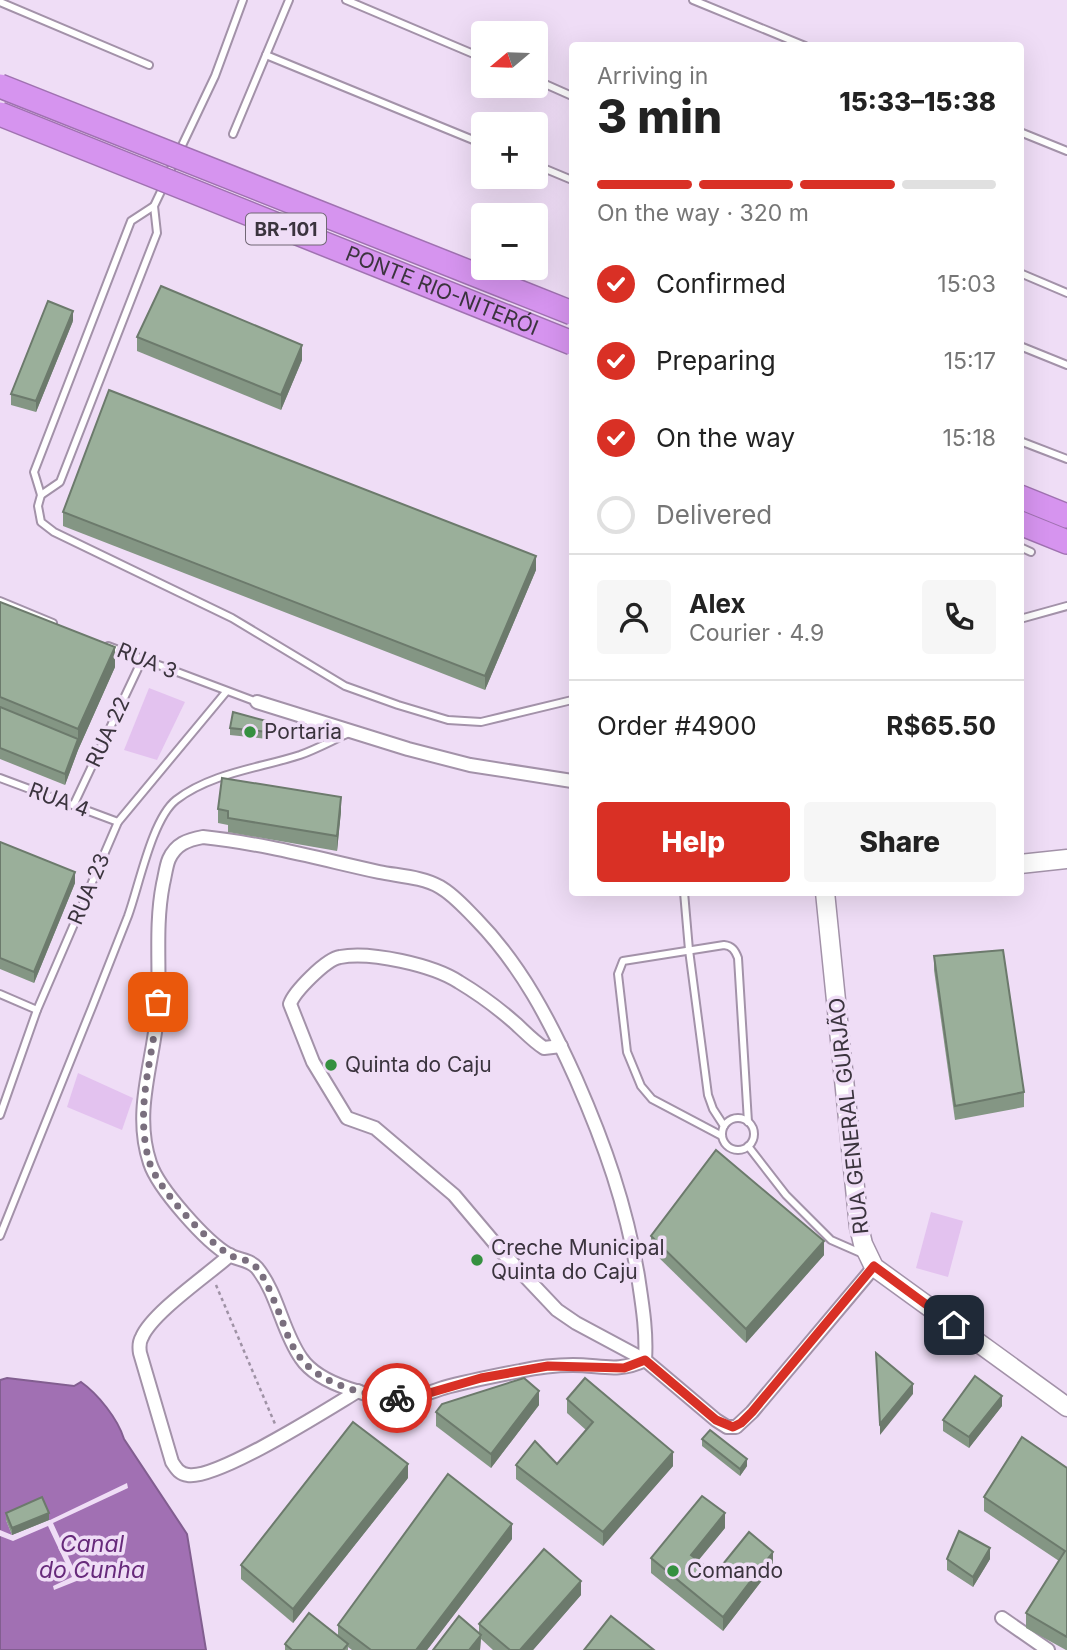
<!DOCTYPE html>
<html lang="en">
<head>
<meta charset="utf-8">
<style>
	body { margin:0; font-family:Inter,sans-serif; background:#f6f6f6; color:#222; height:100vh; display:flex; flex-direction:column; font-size:26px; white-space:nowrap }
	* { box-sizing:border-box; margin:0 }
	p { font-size:23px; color:#767676 }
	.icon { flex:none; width:38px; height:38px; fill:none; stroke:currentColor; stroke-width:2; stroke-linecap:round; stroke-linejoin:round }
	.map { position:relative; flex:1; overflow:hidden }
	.panel { position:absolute; left:569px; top:42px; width:455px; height:854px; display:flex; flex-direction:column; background:#fff; border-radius:7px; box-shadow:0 7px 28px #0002 }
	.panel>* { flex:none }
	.needle { width:46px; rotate:251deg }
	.buttons { position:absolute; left:471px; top:21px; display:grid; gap:14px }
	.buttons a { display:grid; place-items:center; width:77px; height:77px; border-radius:7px; background:#fff; box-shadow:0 7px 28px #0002; font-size:35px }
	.pin { position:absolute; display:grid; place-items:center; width:60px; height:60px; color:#fff; margin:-30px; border-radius:14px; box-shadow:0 4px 10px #0006 }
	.courier { position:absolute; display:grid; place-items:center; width:70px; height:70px; margin:-35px; border:5px solid #d93025; border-radius:50%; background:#fff; color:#222; box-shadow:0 2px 9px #0007 }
	.headline em { font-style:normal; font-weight:800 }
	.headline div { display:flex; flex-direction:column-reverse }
	.headline { display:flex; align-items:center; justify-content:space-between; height:119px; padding:0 28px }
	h1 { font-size:46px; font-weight:800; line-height:52px }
	.bar { display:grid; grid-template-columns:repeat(4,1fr); gap:10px 7px; align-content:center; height:84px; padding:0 28px }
	.bar i { height:9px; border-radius:5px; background:#e0e0e0 }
	.bar .on { background:#d93025 }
	.bar p { grid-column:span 4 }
	.line { display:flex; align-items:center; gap:18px; padding:0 28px; border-top:2px solid #e0e0e0 }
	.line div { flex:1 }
	.round { display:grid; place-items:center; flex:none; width:74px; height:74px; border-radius:7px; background:#f6f6f6 }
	ol { padding:0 28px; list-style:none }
	li { display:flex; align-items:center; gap:21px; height:77px }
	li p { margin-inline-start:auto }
	li .icon { padding:7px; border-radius:50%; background:#d93025; color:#fff; stroke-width:4 }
	li:last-child { color:#767676 }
	li i { width:38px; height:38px; border:4px solid #e0e0e0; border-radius:50% }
	.action { display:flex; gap:14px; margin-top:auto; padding:14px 28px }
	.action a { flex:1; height:80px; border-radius:7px; background:#d93025; color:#fff; font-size:28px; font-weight:800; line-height:80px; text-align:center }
	.action a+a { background:#f6f6f6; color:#222 }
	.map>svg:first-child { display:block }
	.green { fill:#e3c2ef }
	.water { fill:#a170b3; stroke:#825e90; stroke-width:2 }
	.pier { fill:#efddf6 }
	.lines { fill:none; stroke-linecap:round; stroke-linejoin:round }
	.lane-casing { stroke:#a392a9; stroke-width:10 }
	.street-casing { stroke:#a392a9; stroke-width:16 }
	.secondary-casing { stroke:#a392a9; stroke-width:21 }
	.highway-casing { stroke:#a072b1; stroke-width:26 }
	.path { stroke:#9f92a5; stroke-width:2.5; stroke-dasharray:3.5 3.5; stroke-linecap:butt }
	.lane { stroke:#fff; stroke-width:6 }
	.street { stroke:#fff; stroke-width:12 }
	.secondary { stroke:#fff; stroke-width:18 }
	.highway { stroke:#d694ef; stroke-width:23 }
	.highway-bridge-casing { stroke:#a072b1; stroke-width:26; stroke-linecap:butt }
	.highway-bridge { stroke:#d694ef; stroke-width:23 }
	.wall { fill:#849684 }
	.shaded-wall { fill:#6c7a6c }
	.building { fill:#9aaf9a; stroke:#6c7a6c; stroke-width:2 }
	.done { stroke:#7a6f7e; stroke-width:7; stroke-dasharray:0 12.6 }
	.route { stroke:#d93025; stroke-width:9 }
	.poi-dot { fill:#359040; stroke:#efddf6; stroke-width:2.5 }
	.labels { text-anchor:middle; stroke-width:7; stroke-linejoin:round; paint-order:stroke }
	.shield { fill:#efddf6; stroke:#716775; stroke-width:2 }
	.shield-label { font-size:19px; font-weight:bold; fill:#3b343e }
	.street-label { font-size:21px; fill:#3b343e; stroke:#efddf6 }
	.poi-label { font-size:21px; fill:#3b343e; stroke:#efddf6; text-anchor:start }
	.water-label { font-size:23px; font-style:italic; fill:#672a7b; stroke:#efddf6 }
</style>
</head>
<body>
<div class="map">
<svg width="1067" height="1650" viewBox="0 0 1067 1650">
	<rect width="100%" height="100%" fill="#efddf6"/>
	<g class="green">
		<path d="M149 688 185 702 157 760 124 750Z"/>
		<path d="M78 1073 133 1098 122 1130 67 1107Z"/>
		<path d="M931 1212 963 1221 948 1277 916 1268Z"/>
	</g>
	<path class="water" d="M7 1378 74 1386 81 1382C98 1394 118 1419 124 1439L187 1534 206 1650H0V1380Z"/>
	<path class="pier" d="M127 1483 128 1488 53 1523 79 1580 54 1590 53 1586 72 1577 48 1526 13 1541 0 1536V1530L12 1535 6 1520H50Z"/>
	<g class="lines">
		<defs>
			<g id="lane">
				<path d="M346 0 483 58"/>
				<path d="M693 0 805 46"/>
				<path d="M0 2 149 65"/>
				<path d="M266 55 483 144"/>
				<path d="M536 80 572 96"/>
				<path d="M1020 132 1067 151"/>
				<path d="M233 134 289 0"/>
				<path d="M536 165 572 180"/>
				<path d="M168 175 215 76 243 0"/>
				<path d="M154 206 131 221 34 472 41 495 38 506 41 522 54 532 232 618 345 686 398 705 448 720 481 722 572 700"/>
				<path d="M1020 273 1067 293"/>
				<path d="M1020 346 1067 365"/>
				<path d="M1020 441 1067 459"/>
				<path d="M41 495 60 482 157 233 154 206 164 185"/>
				<path d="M1020 547 1031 552"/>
				<path d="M0 601 53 623"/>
				<path d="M1020 619 1067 606"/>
				<path d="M108 646 257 702"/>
				<path d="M0 778 118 822"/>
				<path d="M74 804 142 660"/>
				<path d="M684 892 689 950 708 1095 713 1109 724 1126"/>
				<path d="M0 994 37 1010"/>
				<path d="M0 1115 37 1010 118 822 226 692"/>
				<circle cx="738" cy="1134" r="16"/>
				<path d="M722 1136 652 1099 641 1086 627 1052 618 974 623 961 724 945C732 946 735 950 738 958L748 1122"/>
				<path d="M748 1146 786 1195 831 1240 863 1254"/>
				<path d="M0 1236C43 1130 86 1023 128 916 139 886 152 819 176 800 211 773 260 768 300 755 317 749 333 740 349 733"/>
			</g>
			<g id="street">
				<path d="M257 702 408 749 470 765 572 781"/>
				<path d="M203 837C262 843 320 859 379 872 399 876 423 877 440 887 454 895 465 908 476 919 521 965 550 1021 576 1079 605 1145 626 1205 638 1276 642 1303 647 1331 645 1360 618 1373 601 1365 573 1365 555 1365 538 1367 520 1371 494 1376 468 1381 443 1388 431 1392 419 1397 407 1398 376 1400 319 1385 301 1358 282 1331 278 1294 257 1268 249 1259 238 1260 229 1255 206 1242 158 1188 150 1163 132 1110 155 1059 158 1006 160 965 155 925 163 884 165 876 166 866 169 859 176 844 187 840 203 837Z"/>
				<path d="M561 1046 544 1048C533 1041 524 1031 515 1023 498 1008 479 994 459 982 433 965 370 951 340 957 326 959 294 992 290 1004L313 1062 347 1118 375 1128 454 1195 503 1253 557 1310 576 1323 645 1360 716 1420 727 1427H736L752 1412 874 1267"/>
				<path d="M230 1255C208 1275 153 1312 142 1337 139 1342 139 1347 140 1353L172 1462C176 1468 179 1474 188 1475 217 1480 328 1409 358 1391"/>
				<path d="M1002 1618 1048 1650"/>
			</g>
			<g id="secondary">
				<path d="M1020 864 1067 859"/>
				<path d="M825 892 859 1227 863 1244 874 1267 1067 1407"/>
			</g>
			<g id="highway">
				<path d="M1020 497 1067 516"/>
				<path d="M1020 523 1067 542"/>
			</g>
		</defs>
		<use href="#lane" class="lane-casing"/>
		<use href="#street" class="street-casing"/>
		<use href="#secondary" class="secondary-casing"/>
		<use href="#highway" class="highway-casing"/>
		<path class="path" d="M216 1285 275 1424"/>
		<use href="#lane" class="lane"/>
		<use href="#street" class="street"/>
		<use href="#secondary" class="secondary"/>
		<use href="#highway" class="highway"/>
		<defs>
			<g id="highway-bridge">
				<path d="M0 86 572 313"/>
				<path id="s1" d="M0 114 572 343"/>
			</g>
		</defs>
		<use href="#highway-bridge" class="highway-bridge-casing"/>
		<use href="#highway-bridge" class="highway-bridge"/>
	</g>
	<g class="wall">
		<path d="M73 321 36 412 11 405V394Z"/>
		<path d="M137 337 302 360 281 410 137 351Z"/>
		<path d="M63 512 536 570 485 690 63 526Z"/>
		<path d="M0 602 115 667 78 750 65 785 0 759Z"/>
		<path d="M230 728 270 729 267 739 230 735Z"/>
		<path d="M218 809 341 811 337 851 228 832V825L218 823Z"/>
		<path d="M0 842 75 883 34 983 0 969Z"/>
		<path d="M934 956 1024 1092V1107L955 1120 934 970Z"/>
		<path d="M651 1236 824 1255 746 1343 651 1250Z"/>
		<path d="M567 1399 673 1466 603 1546 516 1479V1465L557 1464 586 1430 567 1413Z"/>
		<path d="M539 1405 491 1468 436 1426V1412Z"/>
		<path d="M1002 1406 969 1448 943 1431V1420Z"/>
		<path d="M702 1439 747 1466 740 1476 702 1446Z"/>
		<path d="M1067 1468V1650H1066L1026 1628V1613L1059 1561 984 1511V1497Z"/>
		<path d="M408 1478 293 1623 241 1579V1565Z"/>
		<path d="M6 1513 49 1520 12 1535 6 1520Z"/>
		<path d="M725 1528 698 1561 715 1574 773 1566 723 1631 651 1573V1558Z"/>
		<path d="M512 1539 427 1650H352L348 1647V1650H285V1644L338 1636V1625Z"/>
		<path d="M947 1559H990L973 1587 947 1570Z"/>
		<path d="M581 1595 533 1650H493L481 1639 480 1650H433L479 1634V1624Z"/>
	</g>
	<g class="shaded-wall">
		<path d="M73 311V321L36 412V401Z"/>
		<path d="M302 345V360L281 410V395Z"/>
		<path d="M536 556V570L485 690V676Z"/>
		<path d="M115 647V667L78 750 65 785V774L78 739V729Z"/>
		<path d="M341 797V811L337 851V836Z"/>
		<path d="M75 872V883L34 983V972Z"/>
		<path d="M824 1241V1255L746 1343V1329Z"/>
		<path d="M913 1384V1394L880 1435V1424Z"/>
		<path d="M539 1391V1405L491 1468V1454Z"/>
		<path d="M1002 1396V1406L969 1448V1437Z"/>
		<path d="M673 1452V1466L603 1546V1532Z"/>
		<path d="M747 1459V1466L740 1476V1469Z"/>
		<path d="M408 1464V1478L293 1623V1609Z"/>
		<path d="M49 1513V1520L12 1535V1528Z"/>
		<path d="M725 1513V1528L691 1569V1555Z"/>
		<path d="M512 1524V1539L427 1650H416Z"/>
		<path d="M990 1548V1559L973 1587V1577Z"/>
		<path d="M773 1552V1566L723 1631V1617Z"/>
		<path d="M581 1581V1595L533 1650H520Z"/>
		<path d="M481 1635 480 1650H469Z"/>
	</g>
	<g class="building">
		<path d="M161 286 302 345 281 395 137 337Z"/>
		<path d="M48 301 73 311 36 401 11 394Z"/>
		<path d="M109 390 536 556 485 676 63 512Z"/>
		<path d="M0 602 115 647 78 729 0 697Z"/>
		<path d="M0 707 78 739 65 774 0 748Z"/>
		<path d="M233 712 270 722 267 732 230 728Z"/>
		<path d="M222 778 341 797 337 836 228 818V811L218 809Z"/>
		<path d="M0 842 75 872 34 972 0 958Z"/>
		<path d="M1003 950 1024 1092 955 1106 934 956Z"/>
		<path d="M716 1150 824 1241 746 1329 651 1236Z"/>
		<path d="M876 1353 913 1384 880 1424Z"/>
		<path d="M975 1376 1002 1396 969 1437 943 1420Z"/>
		<path d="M524 1378 539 1391 491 1454 436 1412 442 1404Z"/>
		<path d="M585 1378 673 1452 603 1532 516 1465 535 1441 557 1464 593 1422 567 1399Z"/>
		<path d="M353 1422 408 1464 293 1609 241 1565Z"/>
		<path d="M710 1430 747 1459 740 1469 702 1439Z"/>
		<path d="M1022 1437 1067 1468V1637L1026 1613 1065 1551 984 1497Z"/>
		<path d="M448 1474 512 1524 416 1650H371L338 1625Z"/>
		<path d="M702 1496 725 1513 691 1555 715 1574 749 1532 773 1552 723 1617 651 1558Z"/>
		<path d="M42 1497 49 1513 12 1528 6 1513Z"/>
		<path d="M959 1531 990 1548 973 1577 947 1559Z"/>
		<path d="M544 1549 581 1581 520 1650H510L479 1624Z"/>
		<path d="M309 1613 348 1644 343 1650H292L285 1644Z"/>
		<path d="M459 1616 481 1635 469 1650H433Z"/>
		<path d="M611 1616 654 1650H584Z"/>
	</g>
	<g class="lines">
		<path class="done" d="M158 1002C154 1057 134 1105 149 1161 157 1188 204 1238 228 1254 237 1260 248 1258 256 1267 267 1280 273 1299 280 1315 286 1331 292 1350 304 1362 326 1386 366 1395 397 1398"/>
		<path class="route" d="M397 1398 419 1396 481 1378 548 1366 624 1368 645 1360 716 1420 733 1427 741 1423 752 1412 874 1266 954 1325"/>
	</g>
	<g class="poi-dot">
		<circle cx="250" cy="732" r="7"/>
		<circle cx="331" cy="1065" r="7"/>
		<circle cx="477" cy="1260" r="7"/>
		<circle cx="673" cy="1571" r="7"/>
	</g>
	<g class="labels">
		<rect class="shield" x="246" y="213.5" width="80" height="31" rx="5"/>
		<g class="shield-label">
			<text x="286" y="236">BR-101</text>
		</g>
		<g class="street-label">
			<text dy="7" stroke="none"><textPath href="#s1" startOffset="476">PONTE RIO-NITERÓI</textPath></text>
			<text transform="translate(147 661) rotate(22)" y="7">RUA 3</text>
			<text transform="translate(108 732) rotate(-65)" y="7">RUA 22</text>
			<text transform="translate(59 800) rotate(20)" y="7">RUA 4</text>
			<text transform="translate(89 889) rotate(-67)" y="7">RUA 23</text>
			<text transform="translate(849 1116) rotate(-96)" y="7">RUA GENERAL GURJÃO</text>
		</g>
		<g class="poi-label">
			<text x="264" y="739">Portaria</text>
			<text x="345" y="1072">Quinta do Caju</text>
			<text x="491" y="1255">Creche Municipal<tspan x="491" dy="24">Quinta do Caju</tspan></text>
			<text x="687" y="1578">Comando</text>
		</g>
		<g class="water-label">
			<text x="92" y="1552">Canal<tspan x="92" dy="26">do Cunha</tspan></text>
		</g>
	</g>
</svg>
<div class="buttons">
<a><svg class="needle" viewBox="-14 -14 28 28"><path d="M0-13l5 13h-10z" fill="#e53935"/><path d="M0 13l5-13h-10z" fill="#767676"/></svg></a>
<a>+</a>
<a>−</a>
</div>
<div class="pin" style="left:158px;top:1002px;background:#ea580c"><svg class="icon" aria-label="bag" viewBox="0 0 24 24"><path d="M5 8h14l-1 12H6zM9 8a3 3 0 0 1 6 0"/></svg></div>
<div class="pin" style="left:954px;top:1325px;background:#1f2937"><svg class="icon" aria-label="home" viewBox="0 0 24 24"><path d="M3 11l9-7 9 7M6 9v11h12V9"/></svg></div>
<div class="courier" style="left:397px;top:1398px"><svg class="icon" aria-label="bike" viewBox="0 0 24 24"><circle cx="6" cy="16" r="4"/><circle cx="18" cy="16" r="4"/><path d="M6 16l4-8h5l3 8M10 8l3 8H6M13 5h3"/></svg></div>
<section class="panel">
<div class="headline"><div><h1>3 min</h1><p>Arriving in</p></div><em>15:33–15:38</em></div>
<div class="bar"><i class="on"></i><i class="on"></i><i class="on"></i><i></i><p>On the way · 320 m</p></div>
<ol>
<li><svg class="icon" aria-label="check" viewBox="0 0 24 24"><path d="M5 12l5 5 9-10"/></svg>Confirmed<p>15:03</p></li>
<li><svg class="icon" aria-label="check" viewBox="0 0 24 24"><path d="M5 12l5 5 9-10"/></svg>Preparing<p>15:17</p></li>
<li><svg class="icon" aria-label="check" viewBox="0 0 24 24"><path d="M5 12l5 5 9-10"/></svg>On the way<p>15:18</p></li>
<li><i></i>Delivered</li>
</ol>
<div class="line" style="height:126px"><a class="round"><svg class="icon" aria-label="person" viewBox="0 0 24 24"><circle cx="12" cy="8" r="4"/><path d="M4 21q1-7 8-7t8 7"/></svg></a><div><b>Alex</b><p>Courier · 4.9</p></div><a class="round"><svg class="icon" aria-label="phone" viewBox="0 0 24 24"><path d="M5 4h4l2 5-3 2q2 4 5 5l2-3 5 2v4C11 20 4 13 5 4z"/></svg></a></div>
<div class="line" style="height:91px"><div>Order #4900</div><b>R$65.50</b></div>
<div class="action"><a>Help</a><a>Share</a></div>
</section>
</div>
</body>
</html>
